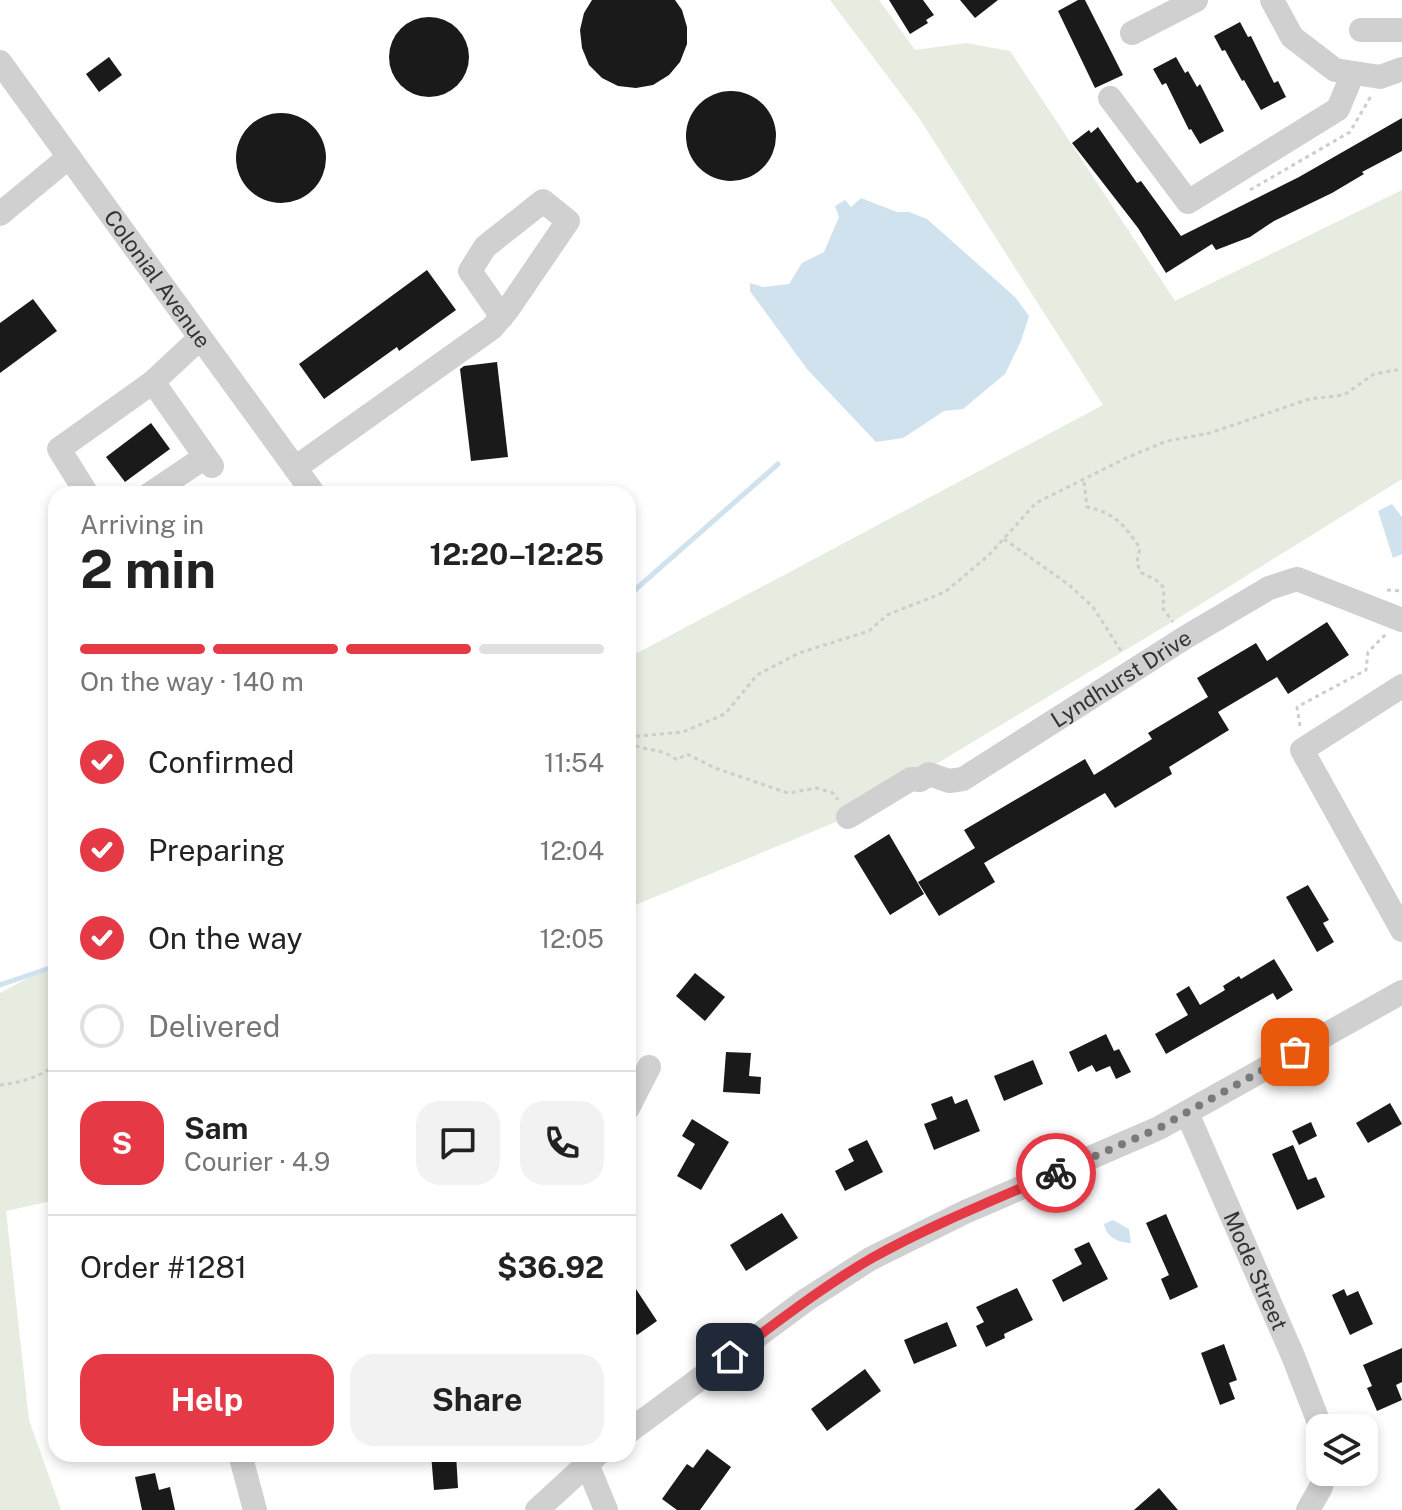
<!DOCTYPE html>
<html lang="en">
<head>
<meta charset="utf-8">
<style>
	body { margin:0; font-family:"Public Sans",sans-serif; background:#f2f2f2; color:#222; height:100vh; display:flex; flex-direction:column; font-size:30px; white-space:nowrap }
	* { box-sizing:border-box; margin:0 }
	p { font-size:26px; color:#767676 }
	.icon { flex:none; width:44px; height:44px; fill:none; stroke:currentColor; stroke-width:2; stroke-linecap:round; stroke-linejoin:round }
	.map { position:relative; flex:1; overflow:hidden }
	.side { position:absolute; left:48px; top:486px; width:588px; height:976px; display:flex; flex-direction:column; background:#fff; border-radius:24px; box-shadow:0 4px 12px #0003 }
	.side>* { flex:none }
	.tools { position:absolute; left:1306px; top:1414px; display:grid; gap:16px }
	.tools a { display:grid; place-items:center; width:72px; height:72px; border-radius:16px; background:#fff; box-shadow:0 4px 12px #0003; font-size:40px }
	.pin { position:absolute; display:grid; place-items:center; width:68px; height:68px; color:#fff; margin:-34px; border-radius:16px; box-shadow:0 4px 12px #0006 }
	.courier { position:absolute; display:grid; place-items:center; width:80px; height:80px; margin:-40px; border:6px solid #e63946; border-radius:50%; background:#fff; color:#222; box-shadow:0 2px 10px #0007 }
	.summary em { font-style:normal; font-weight:700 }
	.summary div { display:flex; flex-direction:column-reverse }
	.summary { display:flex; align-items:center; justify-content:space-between; height:136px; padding:0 32px }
	h1 { font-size:52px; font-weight:700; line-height:60px }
	.bar { display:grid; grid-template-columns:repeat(4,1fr); gap:12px 8px; align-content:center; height:96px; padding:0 32px }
	.bar i { height:10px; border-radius:6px; background:#e0e0e0 }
	.bar .selected { background:#e63946 }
	.bar p { grid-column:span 4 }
	.line { display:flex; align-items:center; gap:20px; padding:0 32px; border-top:2px solid #e0e0e0 }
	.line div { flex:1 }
	.round { display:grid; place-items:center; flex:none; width:84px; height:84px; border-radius:24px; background:#f2f2f2 }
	ol { padding:0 32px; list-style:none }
	li { display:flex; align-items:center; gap:24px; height:88px }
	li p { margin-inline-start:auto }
	li .icon { padding:8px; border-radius:50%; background:#e63946; color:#fff; stroke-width:4 }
	li:last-child { color:#767676 }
	li i { width:44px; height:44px; border:4px solid #e0e0e0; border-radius:50% }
	.button { display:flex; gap:16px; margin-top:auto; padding:16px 32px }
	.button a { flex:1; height:92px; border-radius:24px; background:#e63946; color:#fff; font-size:32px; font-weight:700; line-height:92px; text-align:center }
	.button a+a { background:#f2f2f2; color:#222 }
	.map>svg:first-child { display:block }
	.green { fill:#e6ecdf }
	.water { fill:#cfe2ee }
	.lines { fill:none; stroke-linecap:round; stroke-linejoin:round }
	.stream { stroke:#cfe2ee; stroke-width:5 }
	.building { fill:#1a1a1a }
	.path { stroke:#cdcdcd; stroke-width:3; stroke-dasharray:4 4; stroke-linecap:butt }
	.minor { stroke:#d0d0d0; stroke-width:24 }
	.done { stroke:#7a7a7a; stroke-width:8; stroke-dasharray:0 14.4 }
	.route { stroke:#e63946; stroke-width:10 }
	.labels { text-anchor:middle; stroke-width:8; stroke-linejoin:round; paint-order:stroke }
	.street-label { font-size:22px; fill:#333; stroke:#fff }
</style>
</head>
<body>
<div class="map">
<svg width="1402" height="1510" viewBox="0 0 1402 1510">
	<rect width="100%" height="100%" fill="#fff"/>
	<g class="green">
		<path d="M830 0H879L915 50 966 43 1010 51 1175 301 1402 190V479L1172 622 848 817 628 908V658L1103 405 919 118Z"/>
		<path d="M56 963V1200L6 1211 29 1420 61 1510H0V993Z"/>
	</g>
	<g class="water">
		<path d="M861 198 897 212H909L927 219 1015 297 1029 316 1021 341 1005 374 963 409 944 411 903 438 876 442 807 369 750 291V283L763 287 789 284 802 263 824 252 839 217 835 206 845 200 851 207Z"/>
		<path d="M1392 504 1402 517V554L1393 558 1378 511Z"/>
		<path d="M1113 1220 1129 1229 1131 1243C1119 1243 1106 1237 1104 1224Z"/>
	</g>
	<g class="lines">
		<g class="stream">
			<path d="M628 596 778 464"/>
			<path d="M0 985 56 966"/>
		</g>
	</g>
	<g class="building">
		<path d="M592 0H675L682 10 687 27V44L680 62 669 75 653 85 636 88 618 86 602 78 589 65 582 48 580 30 584 13Z"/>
		<path d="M889 0H923L934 15 926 20 928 23 910 34Z"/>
		<path d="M960 0H998L975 18Z"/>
		<path d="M1078 0H1085L1123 75 1095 88 1058 11Z"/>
		<circle cx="429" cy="57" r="40"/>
		<path d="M1240 22 1248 37 1251 36 1274 83 1278 81 1286 97 1261 110 1244 80 1242 81 1225 50 1222 51 1214 36Z"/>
		<path d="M109 57 122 75 99 92 86 74Z"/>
		<path d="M1176 57 1185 73 1188 71 1197 87 1200 84 1224 131 1200 144 1191 129 1189 130 1166 83 1162 85 1153 69Z"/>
		<circle cx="731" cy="136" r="45"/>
		<circle cx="281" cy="158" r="45"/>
		<path d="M1402 118V151L1362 172 1364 174 1332 193 1274 221 1250 237 1216 250 1212 244 1166 273 1138 228 1072 143 1089 130 1091 133 1098 127 1137 183 1141 181 1181 236 1299 177Z"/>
		<path d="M427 270 456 310 399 351 397 347 324 399 299 364Z"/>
		<path d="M33 299 57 331 0 373V323Z"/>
		<path d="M497 362 508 457 471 461 460 369 464 366Z"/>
		<path d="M151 423 170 449 125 482 106 457Z"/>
		<path d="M1327 622 1349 655 1288 694 1277 677 1218 712 1229 730 1169 767 1172 774 1115 808 1105 793 984 863 995 882 939 916 918 882 975 848 964 830 1085 759 1094 775 1152 739 1148 733 1208 697 1197 678 1256 643 1267 661Z"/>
		<path d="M889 834 924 894 890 915 854 856Z"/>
		<path d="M1308 885 1329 920 1323 923 1334 942 1317 952 1286 897Z"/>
		<path d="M1274 959 1293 990 1277 1000 1273 993 1166 1054 1155 1034 1188 1015 1176 994 1189 986 1200 1005 1225 990 1223 986 1239 976 1241 979Z"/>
		<path d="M695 973 725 997 705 1021 676 996Z"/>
		<path d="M1106 1034 1114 1051 1119 1049 1131 1072 1116 1079 1110 1066 1096 1072 1092 1065 1078 1072 1069 1052Z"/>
		<path d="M726 1052 751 1053 749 1076 761 1077 760 1094 723 1092Z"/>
		<path d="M1033 1060 1043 1084 1004 1101 994 1076Z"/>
		<path d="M952 1096 955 1104 967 1099 980 1131 934 1150 924 1124 937 1119 931 1104Z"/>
		<path d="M1390 1103 1402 1124 1368 1143 1356 1123Z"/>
		<path d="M692 1119 729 1142 701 1190 677 1176 695 1144 682 1136Z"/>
		<path d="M1311 1122 1317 1136 1299 1145 1292 1131Z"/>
		<path d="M867 1140 883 1172 845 1191 835 1171 854 1161 848 1149Z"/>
		<path d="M1293 1145 1308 1180 1316 1177 1325 1197 1297 1210 1272 1154Z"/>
		<path d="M782 1213 798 1238 746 1271 730 1245Z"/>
		<path d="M1166 1214 1198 1287 1170 1300 1161 1279 1169 1275 1146 1223Z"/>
		<path d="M1089 1242 1108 1279 1063 1302 1052 1280 1082 1264 1074 1249Z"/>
		<path d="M628 1277 657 1321 637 1335 628 1321Z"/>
		<path d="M1017 1288 1033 1320 1004 1334 1005 1338 986 1347 976 1326 984 1322 976 1307Z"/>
		<path d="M1344 1289 1347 1296 1358 1291 1373 1324 1350 1335 1332 1295Z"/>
		<path d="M947 1322 957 1346 914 1364 904 1340Z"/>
		<path d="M1224 1344 1237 1380 1229 1383 1235 1399 1220 1405 1201 1353Z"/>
		<path d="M1402 1348V1382L1396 1385 1402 1400 1377 1411 1367 1388 1372 1386 1363 1365Z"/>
		<path d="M865 1369 881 1391 827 1431 811 1409Z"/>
		<path d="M707 1449 731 1467 700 1510H677L662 1499 687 1464 693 1468Z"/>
		<path d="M431 1454H456L458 1488 434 1490Z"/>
		<path d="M155 1473 159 1490 170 1487 175 1510H142L135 1477Z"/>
		<path d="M1159 1488 1178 1510H1134Z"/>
	</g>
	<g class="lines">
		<g class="path">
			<path d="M1250 190 1350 132 1371 96"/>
			<path d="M1084 482 1087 507C1117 514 1123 524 1140 548L1137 562 1140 572 1156 580 1164 588 1163 609 1173 622"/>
			<path d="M1004 539 1068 584 1093 607 1123 654"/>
			<path d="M1387 590 1402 591"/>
			<path d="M1300 726 1297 707 1366 670 1368 652 1386 634"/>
			<path d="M628 737 683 732 725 714 757 675 799 653 869 631 887 615 945 592 988 556 1036 503 1126 458 1167 441 1210 433 1309 399 1344 395 1374 374 1402 369"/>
			<path d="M628 743C645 751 662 748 677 760L687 754 715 768 788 793 817 788 833 793 838 800"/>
			<path d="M0 1085C19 1083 41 1077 56 1064"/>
		</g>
		<g class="minor">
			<path d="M1272 0 1292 37 1335 70 1380 77 1402 69"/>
			<path d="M1361 30H1402"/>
			<path d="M1132 33 1196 0"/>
			<path id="s1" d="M0 62 314 494"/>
			<path d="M1110 98 1188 202 1338 109 1353 73"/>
			<path d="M0 214 69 157"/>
			<path d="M200 338 153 382 212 466"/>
			<path d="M295 468 492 328 508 309 568 221 543 201 485 247 470 271 502 317"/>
			<path d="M87 494 59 449 153 382"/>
			<path d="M150 494 205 457"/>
			<path d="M1402 686 1302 750 1402 930"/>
			<path id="s2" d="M848 817 911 779 920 780 929 774 949 781 963 779 1186 637 1269 588 1297 579 1402 620"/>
			<path d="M628 1108 649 1067"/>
			<path id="s3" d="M1187 1113 1293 1356 1321 1428"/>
			<path d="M628 1432 806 1300 870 1259 965 1212 1159 1128 1402 992"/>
			<path d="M240 1454 255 1510"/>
			<path d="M583 1454 606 1510"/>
			<path d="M537 1510 598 1454"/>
			<path d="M1308 1510 1321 1487 1324 1472"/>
		</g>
	</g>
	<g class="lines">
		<path class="done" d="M1056 1173 1159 1128 1295 1052"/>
		<path class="route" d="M730 1357C776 1323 822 1287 872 1258 931 1225 994 1200 1056 1173"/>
	</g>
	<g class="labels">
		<g class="street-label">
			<text dy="8" stroke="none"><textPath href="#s1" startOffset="268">Colonial Avenue</textPath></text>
			<text dy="8" stroke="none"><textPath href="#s2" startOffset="316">Lyndhurst Drive</textPath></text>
			<text dy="8" stroke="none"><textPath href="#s3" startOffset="172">Mode Street</textPath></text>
		</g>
	</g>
</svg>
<div class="tools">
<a><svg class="icon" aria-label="layers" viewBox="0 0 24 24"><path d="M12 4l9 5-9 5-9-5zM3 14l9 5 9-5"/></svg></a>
</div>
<div class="pin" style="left:1295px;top:1052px;background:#ea580c"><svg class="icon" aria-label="bag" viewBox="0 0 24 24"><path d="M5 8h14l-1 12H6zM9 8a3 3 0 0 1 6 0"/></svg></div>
<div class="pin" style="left:730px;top:1357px;background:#1f2937"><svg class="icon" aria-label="home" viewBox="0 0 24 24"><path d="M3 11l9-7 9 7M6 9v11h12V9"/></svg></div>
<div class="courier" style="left:1056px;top:1173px"><svg class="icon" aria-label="bike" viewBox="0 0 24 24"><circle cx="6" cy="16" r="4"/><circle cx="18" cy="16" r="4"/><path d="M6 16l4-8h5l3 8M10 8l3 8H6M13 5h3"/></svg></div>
<section class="side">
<div class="summary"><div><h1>2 min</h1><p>Arriving in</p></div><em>12:20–12:25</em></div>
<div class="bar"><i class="selected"></i><i class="selected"></i><i class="selected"></i><i></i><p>On the way · 140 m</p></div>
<ol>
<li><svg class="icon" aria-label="check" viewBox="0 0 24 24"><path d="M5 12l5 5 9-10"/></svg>Confirmed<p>11:54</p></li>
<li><svg class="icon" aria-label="check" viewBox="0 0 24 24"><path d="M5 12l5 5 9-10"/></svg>Preparing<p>12:04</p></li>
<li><svg class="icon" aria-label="check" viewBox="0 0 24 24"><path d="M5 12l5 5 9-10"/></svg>On the way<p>12:05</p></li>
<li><i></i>Delivered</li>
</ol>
<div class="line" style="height:144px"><b class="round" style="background:#e63946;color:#fff">S</b><div><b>Sam</b><p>Courier · 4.9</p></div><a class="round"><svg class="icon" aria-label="chat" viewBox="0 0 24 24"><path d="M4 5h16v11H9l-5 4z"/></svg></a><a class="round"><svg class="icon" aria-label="phone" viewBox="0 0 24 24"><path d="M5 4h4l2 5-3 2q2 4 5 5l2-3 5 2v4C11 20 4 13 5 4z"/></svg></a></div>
<div class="line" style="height:104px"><div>Order #1281</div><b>$36.92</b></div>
<div class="button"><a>Help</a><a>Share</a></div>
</section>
</div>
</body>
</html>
